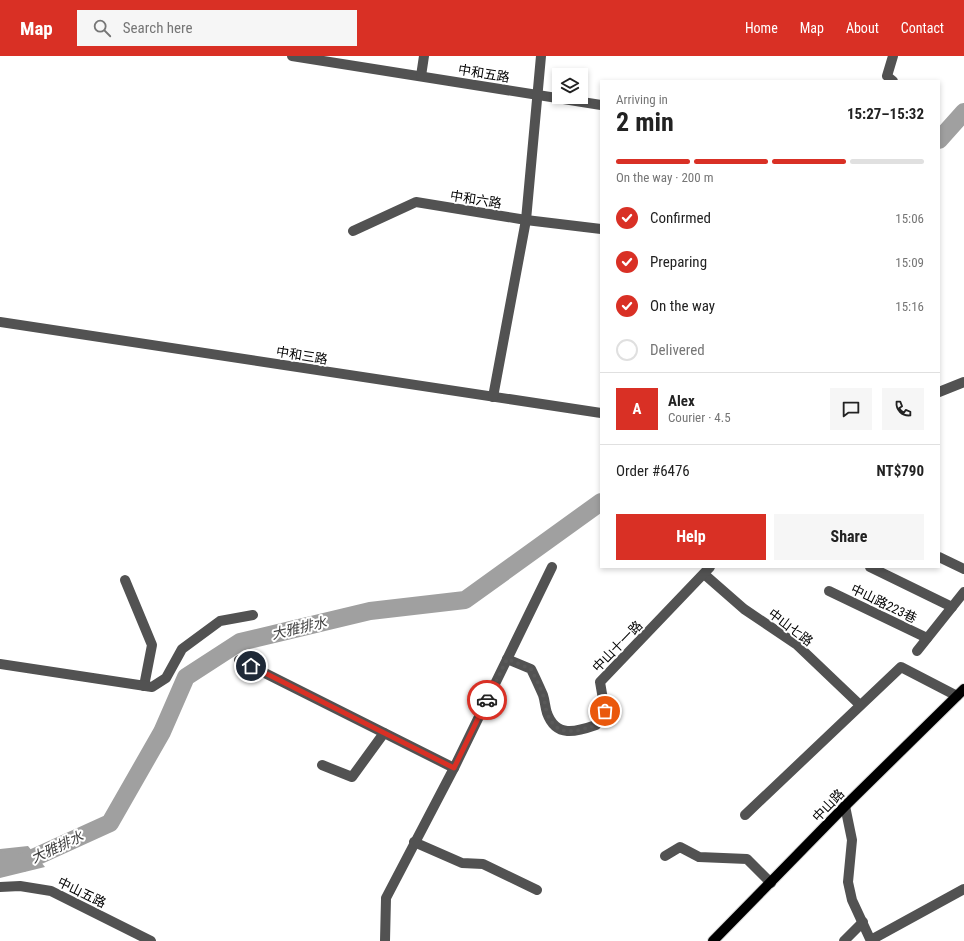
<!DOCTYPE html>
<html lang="en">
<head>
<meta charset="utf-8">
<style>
	body { margin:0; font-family:"Roboto Condensed","Noto Sans TC",sans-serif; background:#f6f6f6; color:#222; height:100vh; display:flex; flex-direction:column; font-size:15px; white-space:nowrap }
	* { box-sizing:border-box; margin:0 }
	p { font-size:13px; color:#767676 }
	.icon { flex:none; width:22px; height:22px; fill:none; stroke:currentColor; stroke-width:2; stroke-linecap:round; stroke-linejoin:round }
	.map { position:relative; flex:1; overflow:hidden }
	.sheet { position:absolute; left:600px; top:24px; width:340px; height:488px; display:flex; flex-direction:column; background:#fff; border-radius:0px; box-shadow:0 2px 6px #0003 }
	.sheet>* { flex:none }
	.tools { position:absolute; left:552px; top:12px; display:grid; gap:8px }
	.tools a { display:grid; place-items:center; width:36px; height:36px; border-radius:0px; background:#fff; box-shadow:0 2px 6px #0003; font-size:20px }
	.pin { position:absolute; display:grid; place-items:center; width:34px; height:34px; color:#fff; margin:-17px; border:2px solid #fff; border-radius:50%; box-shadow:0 1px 4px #0007 }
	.courier { position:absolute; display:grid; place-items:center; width:40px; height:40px; margin:-20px; border:3px solid #d93025; border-radius:50%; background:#fff; color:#222; box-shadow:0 1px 5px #0007 }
	.summary em { font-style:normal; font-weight:700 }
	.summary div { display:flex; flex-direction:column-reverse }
	.summary { display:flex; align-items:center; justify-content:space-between; height:68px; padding:0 16px }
	h1 { font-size:26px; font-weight:700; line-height:30px }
	.bar { display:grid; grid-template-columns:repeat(4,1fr); gap:6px 4px; align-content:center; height:48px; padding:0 16px }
	.bar i { height:5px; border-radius:3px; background:#e0e0e0 }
	.bar .active { background:#d93025 }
	.bar p { grid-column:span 4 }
	.line { display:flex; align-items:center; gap:10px; padding:0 16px; border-top:1px solid #e0e0e0 }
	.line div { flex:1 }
	.round { display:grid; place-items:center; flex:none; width:42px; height:42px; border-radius:0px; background:#f6f6f6 }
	ol { padding:0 16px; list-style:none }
	li { display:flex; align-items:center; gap:12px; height:44px }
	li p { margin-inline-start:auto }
	li .icon { padding:4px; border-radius:50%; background:#d93025; color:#fff; stroke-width:4 }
	li:last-child { color:#767676 }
	li i { width:22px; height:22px; border:2px solid #e0e0e0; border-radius:50% }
	.cta { display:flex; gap:8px; margin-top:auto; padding:8px 16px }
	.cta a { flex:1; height:46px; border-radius:0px; background:#d93025; color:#fff; font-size:16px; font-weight:700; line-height:46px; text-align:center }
	.cta a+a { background:#f6f6f6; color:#222 }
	header { display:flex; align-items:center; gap:24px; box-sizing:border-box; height:56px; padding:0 20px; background:#d93025; color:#fff }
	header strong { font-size:19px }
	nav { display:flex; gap:22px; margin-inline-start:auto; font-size:14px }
	.search { width:280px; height:36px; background:#f6f6f6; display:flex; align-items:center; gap:10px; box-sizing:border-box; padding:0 14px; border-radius:0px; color:#767676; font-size:15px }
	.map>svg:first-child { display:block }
	.water { fill:#a0a0a0 }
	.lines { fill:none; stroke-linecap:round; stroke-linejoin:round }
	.river { stroke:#a0a0a0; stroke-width:18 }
	.major-casing { stroke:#dbdbdb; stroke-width:12 }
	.minor { stroke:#525252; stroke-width:10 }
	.major { stroke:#000; stroke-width:10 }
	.done { stroke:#595959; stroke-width:4; stroke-dasharray:0 7.2 }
	.route { stroke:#d93025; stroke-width:5 }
	.labels { text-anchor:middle; stroke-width:4; stroke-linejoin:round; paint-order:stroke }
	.street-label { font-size:13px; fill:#000; stroke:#fff }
	.water-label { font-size:14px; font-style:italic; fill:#414141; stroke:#fff }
</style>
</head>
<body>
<header>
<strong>Map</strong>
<div class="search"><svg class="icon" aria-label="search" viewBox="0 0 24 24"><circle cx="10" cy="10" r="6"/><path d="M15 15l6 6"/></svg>Search here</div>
<nav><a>Home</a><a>Map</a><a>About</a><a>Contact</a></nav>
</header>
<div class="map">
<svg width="964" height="885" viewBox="0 0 964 885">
	<rect width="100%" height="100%" fill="#fff"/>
	<path class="water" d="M28 790 45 811 0 822V793Z"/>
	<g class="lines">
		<g class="river">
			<path d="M939 84 964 56"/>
			<path d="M0 804 22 807 110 767 162 676 186 621 240 586 370 555 465 544 601 446"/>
		</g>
		<defs>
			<path id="major" d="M713 885 845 750 964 633"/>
		</defs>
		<use href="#major" class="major-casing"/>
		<g class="minor">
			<path d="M292 0 601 49"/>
			<path d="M893 0 887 20 893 25"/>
			<path d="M421 20 424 0"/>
			<path d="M353 175 416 146 526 164 601 173"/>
			<path d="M0 266 601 357"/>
			<path d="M939 336 964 326"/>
			<path d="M493 341 526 164 541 0"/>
			<path d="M939 501 964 513"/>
			<path d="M870 511 952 551"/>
			<path d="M704 518 744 553 796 588 860 649"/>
			<path d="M125 524 152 589 144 630"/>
			<path d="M829 535 927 582"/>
			<path d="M917 595 964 536"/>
			<path d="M507 603 531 613C535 621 539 630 543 639 545 645 545 651 547 657 556 682 576 676 596 669L605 655 600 626 710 511"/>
			<path d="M239 604 454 712"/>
			<path d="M0 608 152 631 166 622 182 593 220 565 253 559"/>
			<path d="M322 709 352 721 384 677"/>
			<path d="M845 750 852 784 848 826 852 844 871 885"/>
			<path d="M745 759 901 611 957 640"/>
			<path d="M414 786 462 807 483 808 537 834"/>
			<path d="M665 800 680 791 699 801 747 803 771 827"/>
			<path d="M0 831 20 830 51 835 151 885"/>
			<path d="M871 884 964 833"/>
			<path d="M385 885 386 842 454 712 552 511"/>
			<path d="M844 885 863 866"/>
		</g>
		<use href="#major" class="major"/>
	</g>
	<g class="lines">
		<path class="done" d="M487 644 507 603 531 613C535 621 540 630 543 639 545 645 545 651 547 657 556 682 576 676 596 669L605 655"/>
		<path class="route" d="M251 610 454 712 487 644"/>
	</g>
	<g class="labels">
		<g class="street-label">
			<text transform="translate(484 17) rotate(9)" y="5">中和五路</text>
			<text transform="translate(476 143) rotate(9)" y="5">中和六路</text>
			<text transform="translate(302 299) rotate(9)" y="5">中和三路</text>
			<text transform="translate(884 547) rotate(26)" y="5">中山路223巷</text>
			<text transform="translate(791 571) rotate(37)" y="5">中山七路</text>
			<text transform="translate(617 590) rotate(-46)" y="5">中山十一路</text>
			<text transform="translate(828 749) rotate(-46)" y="5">中山路</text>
			<text transform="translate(82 836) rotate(26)" y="5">中山五路</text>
		</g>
		<g class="water-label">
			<text transform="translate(299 572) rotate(-13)" y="5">大雅排水</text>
			<text transform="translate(57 791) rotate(-25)" y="5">大雅排水</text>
		</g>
	</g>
</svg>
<div class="tools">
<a><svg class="icon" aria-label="layers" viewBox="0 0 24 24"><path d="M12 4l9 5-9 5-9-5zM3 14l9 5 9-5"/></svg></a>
</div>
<div class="pin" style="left:605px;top:655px;background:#ea580c"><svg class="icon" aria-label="bag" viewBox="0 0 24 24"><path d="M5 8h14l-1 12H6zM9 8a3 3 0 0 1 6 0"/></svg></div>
<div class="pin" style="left:251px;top:610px;background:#1f2937"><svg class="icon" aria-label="home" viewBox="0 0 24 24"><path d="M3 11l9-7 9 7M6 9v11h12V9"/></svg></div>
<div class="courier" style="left:487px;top:644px"><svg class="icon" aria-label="car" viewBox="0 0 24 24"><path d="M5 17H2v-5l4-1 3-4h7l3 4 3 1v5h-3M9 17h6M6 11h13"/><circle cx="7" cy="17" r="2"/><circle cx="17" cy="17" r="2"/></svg></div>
<section class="sheet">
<div class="summary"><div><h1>2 min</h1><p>Arriving in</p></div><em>15:27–15:32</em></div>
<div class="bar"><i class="active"></i><i class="active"></i><i class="active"></i><i></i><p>On the way · 200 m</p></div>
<ol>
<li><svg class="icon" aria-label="check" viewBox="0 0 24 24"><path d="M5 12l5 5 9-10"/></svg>Confirmed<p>15:06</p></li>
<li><svg class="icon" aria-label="check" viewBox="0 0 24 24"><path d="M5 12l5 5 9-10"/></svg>Preparing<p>15:09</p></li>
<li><svg class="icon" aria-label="check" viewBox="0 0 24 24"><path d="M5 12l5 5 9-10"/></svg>On the way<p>15:16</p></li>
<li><i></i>Delivered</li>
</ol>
<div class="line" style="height:72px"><b class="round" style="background:#d93025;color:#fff">A</b><div><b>Alex</b><p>Courier · 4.5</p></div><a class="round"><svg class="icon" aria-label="chat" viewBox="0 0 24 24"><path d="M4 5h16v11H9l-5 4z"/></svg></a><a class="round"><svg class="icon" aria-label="phone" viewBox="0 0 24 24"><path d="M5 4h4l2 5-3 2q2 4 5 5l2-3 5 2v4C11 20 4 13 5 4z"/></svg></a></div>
<div class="line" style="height:52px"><div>Order #6476</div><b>NT$790</b></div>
<div class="cta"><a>Help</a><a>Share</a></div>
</section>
</div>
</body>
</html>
